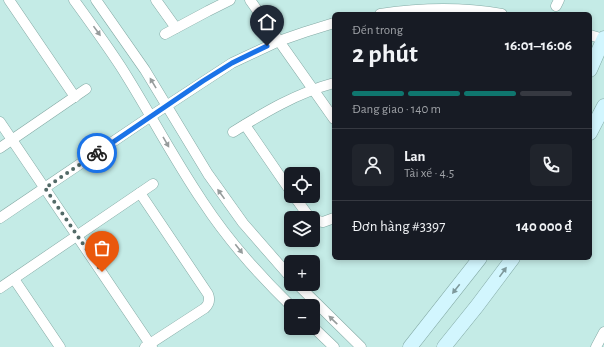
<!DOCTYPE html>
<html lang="vi">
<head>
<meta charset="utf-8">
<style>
	body { margin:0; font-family:"Alegreya Sans",sans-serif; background:#20242c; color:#f1f3f6; height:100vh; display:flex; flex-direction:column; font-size:15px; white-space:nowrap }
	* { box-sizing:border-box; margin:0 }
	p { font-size:13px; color:#9ea1a6 }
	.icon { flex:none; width:22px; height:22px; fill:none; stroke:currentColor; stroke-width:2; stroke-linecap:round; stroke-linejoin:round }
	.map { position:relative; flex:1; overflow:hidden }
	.panel { position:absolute; left:332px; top:12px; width:260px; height:248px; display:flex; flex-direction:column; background:#171b24; border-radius:6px; box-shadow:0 2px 6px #0003 }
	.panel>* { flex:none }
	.tools { position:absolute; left:284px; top:167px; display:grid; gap:8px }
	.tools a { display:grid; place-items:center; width:36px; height:36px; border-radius:6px; background:#171b24; box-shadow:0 2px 6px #0003; font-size:20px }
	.pin { position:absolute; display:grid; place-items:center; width:34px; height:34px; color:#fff; margin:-41px -17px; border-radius:50% 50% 50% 0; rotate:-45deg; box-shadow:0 0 4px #0007 }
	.pin .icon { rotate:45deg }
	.courier { position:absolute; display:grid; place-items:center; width:40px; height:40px; margin:-20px; border:3px solid #1a73e8; border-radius:50%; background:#fff; color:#222; box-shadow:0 1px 5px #0007 }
	.summary em { font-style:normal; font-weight:700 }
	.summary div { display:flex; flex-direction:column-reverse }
	.summary { display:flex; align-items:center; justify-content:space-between; height:68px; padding:0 20px }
	h1 { font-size:26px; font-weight:700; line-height:30px }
	.bar { display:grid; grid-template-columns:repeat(4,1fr); gap:6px 4px; align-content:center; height:48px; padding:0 20px }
	.bar i { height:5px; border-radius:3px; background:#363941 }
	.bar .on { background:#0f766e }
	.bar p { grid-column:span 4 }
	.line { display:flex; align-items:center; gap:10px; padding:0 20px; border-top:1px solid #363941 }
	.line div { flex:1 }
	.round { display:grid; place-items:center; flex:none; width:42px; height:42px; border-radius:6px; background:#20242c }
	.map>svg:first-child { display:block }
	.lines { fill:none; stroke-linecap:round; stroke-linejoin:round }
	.street-casing { stroke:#84aaa5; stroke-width:11 }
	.secondary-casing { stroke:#84aaa5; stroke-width:15 }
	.street { stroke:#fff; stroke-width:10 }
	.secondary { stroke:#d2f6fe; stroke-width:14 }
	.oneway { fill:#969c9c }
	.oneway2 { fill:#7d989b }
	.done { stroke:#526a67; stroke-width:4; stroke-dasharray:0 7.2 }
	.route { stroke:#1a73e8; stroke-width:5 }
</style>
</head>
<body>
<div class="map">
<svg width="604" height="347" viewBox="0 0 604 347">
	<rect width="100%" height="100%" fill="#c4ebe6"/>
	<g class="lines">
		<defs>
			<g id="street">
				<path d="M9 0 75 97"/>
				<path d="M74 0C90 22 106 44 121 67 149 111 173 158 203 202 228 240 259 275 291 306"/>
				<path d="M96 0 145 70 208 174 243 223 291 278"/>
				<path d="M156 0 176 28"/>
				<path d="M250 0 334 119"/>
				<path d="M556 6 559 0"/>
				<path d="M380 14C420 8 462 7 502 14"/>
				<path d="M165 34 208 11 230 0"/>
				<path d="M590 35 603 39"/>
				<path d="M0 122 152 347"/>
				<path d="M245 125 291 192"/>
				<path d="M233 132C265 112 297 93 334 83"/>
				<path d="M0 148 86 89"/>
				<path d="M140 193 208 294C210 299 209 304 205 308L145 347"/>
				<path d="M294 196 310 218"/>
				<path d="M0 218 151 116 232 63 279 41 305 32 334 23"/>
				<path d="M313 220 323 222 334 218"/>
				<path d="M14 279 60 347"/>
				<path d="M297 284 361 347"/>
				<path d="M0 288 153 184"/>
				<path d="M313 327 334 347"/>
				<path d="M596 347 604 332"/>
			</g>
			<g id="secondary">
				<path d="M590 70 604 38"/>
				<path d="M590 133 604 106"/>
				<path d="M410 347 480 258"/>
				<path d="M444 347 477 306 513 258"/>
			</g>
		</defs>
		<use href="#street" class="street-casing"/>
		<use href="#secondary" class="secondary-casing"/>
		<use href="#street" class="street"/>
		<use href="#secondary" class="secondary"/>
	</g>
	<defs><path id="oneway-solid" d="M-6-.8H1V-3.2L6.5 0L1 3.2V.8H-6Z"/></defs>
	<g class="oneway">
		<use href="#oneway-solid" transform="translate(97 31) rotate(54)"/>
		<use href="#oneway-solid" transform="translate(153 83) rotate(-121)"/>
		<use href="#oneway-solid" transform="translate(166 142) rotate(60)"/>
		<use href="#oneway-solid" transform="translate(221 194) rotate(-126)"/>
		<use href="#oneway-solid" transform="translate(239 249) rotate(52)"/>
		<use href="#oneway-solid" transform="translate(333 320) rotate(-136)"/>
	</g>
	<g class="oneway2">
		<use href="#oneway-solid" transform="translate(503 272) rotate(-54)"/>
		<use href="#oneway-solid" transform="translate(456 289) rotate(128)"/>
	</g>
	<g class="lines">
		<path class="done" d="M97 153 45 188 102 272"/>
		<path class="route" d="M97 153 203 81 232 63 267 46"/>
	</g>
</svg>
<div class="tools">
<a><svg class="icon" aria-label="locate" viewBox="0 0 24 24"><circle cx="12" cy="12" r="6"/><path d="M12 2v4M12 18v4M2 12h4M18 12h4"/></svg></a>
<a><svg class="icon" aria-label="layers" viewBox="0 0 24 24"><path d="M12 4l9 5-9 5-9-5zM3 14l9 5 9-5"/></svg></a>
<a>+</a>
<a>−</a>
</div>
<div class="pin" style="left:102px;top:272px;background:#ea580c"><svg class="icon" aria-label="bag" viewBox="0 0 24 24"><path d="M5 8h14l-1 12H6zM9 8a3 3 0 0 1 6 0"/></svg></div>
<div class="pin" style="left:267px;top:46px;background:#1f2937"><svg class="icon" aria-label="home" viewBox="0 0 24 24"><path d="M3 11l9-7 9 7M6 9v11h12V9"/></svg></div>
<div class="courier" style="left:97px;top:153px"><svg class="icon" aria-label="bike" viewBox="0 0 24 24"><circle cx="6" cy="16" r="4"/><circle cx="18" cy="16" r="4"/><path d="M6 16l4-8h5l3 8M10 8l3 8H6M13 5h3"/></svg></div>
<section class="panel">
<div class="summary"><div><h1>2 phút</h1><p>Đến trong</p></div><em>16:01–16:06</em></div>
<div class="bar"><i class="on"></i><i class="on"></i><i class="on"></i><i></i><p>Đang giao · 140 m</p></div>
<div class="line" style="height:72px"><a class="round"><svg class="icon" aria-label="person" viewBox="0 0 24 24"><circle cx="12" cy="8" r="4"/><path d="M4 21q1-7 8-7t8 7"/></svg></a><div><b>Lan</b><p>Tài xế · 4.5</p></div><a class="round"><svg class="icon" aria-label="phone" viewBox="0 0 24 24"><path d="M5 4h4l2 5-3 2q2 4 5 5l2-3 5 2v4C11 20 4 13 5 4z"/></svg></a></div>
<div class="line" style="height:52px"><div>Đơn hàng #3397</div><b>140 000 ₫</b></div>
</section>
</div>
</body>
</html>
